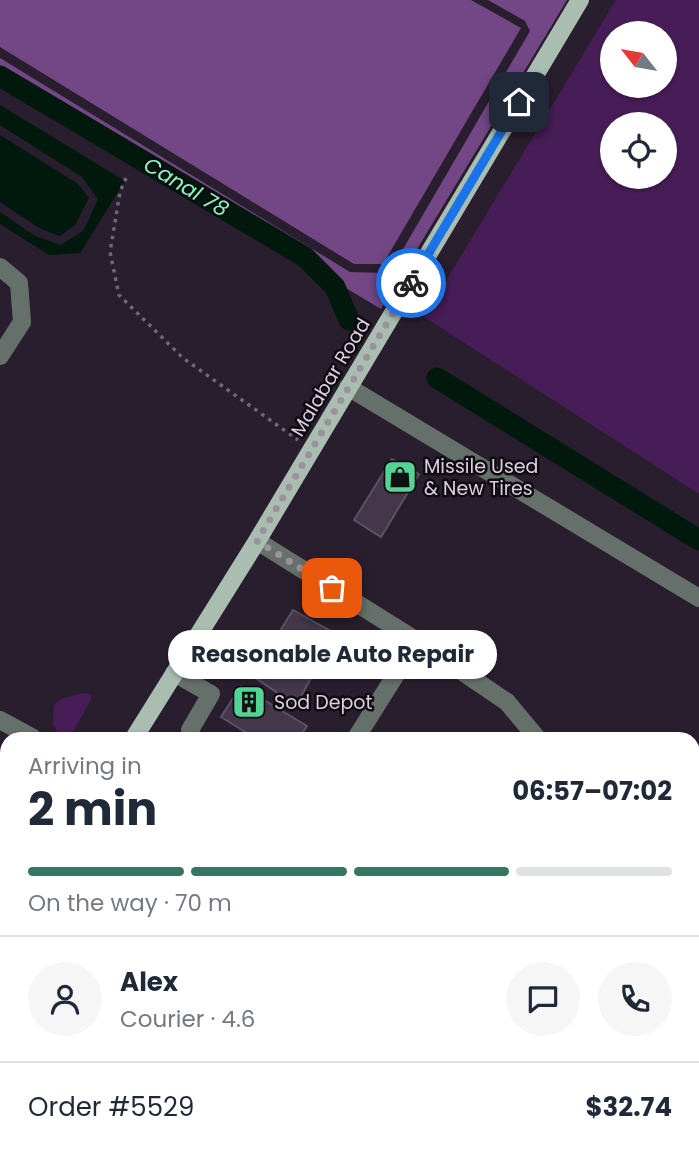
<!DOCTYPE html>
<html lang="en">
<head>
<meta charset="utf-8">
<style>
	body { margin:0; font-family:Poppins,sans-serif; background:#f6f6f7; color:#1f2937; height:100vh; display:flex; flex-direction:column; font-size:26px; white-space:nowrap }
	* { box-sizing:border-box; margin:0 }
	p { font-size:23px; color:#747a83 }
	.icon { flex:none; width:38px; height:38px; fill:none; stroke:currentColor; stroke-width:2; stroke-linecap:round; stroke-linejoin:round }
	.map { position:relative; flex:1; overflow:hidden }
	.panel { position:absolute; left:0px; top:732px; width:700px; height:436px; display:flex; flex-direction:column; background:#fff; border-radius:21px 21px 0 0; box-shadow:0 2px 5px #0004 }
	.panel>* { flex:none }
	.needle { width:46px; rotate:301deg }
	.buttons { position:absolute; left:600px; top:21px; display:grid; gap:14px }
	.buttons a { display:grid; place-items:center; width:77px; height:77px; border-radius:50%; background:#fff; box-shadow:0 2px 5px #0004; font-size:35px }
	.pin { position:absolute; display:grid; place-items:center; width:60px; height:60px; color:#fff; margin:-30px; border-radius:14px; box-shadow:0 4px 10px #0006 }
	.courier { position:absolute; display:grid; place-items:center; width:70px; height:70px; margin:-35px; border:5px solid #1a73e8; border-radius:50%; background:#fff; color:#222; box-shadow:0 2px 9px #0007 }
	.bubble { position:absolute; height:49px; border-radius:24px; background:#fff; box-shadow:0 2px 5px #0004; font-size:23px; font-weight:700; line-height:49px; text-align:center }
	.summary em { font-style:normal; font-weight:700 }
	.summary div { display:flex; flex-direction:column-reverse }
	.summary { display:flex; align-items:center; justify-content:space-between; height:119px; padding:0 28px }
	h1 { font-size:46px; font-weight:700; line-height:52px }
	.bar { display:grid; grid-template-columns:repeat(4,1fr); gap:10px 7px; align-content:center; height:84px; padding:0 28px }
	.bar i { height:9px; border-radius:5px; background:#e0e1e3 }
	.bar .active { background:#367562 }
	.bar p { grid-column:span 4 }
	.line { display:flex; align-items:center; gap:18px; padding:0 28px; border-top:2px solid #e0e1e3 }
	.line div { flex:1 }
	.round { display:grid; place-items:center; flex:none; width:74px; height:74px; border-radius:37px; background:#f6f6f7 }
	.map>svg:first-child { display:block }
	.green { fill:#471d57; fill-rule:evenodd }
	.forest { fill:#734786 }
	.water { fill:#00190c }
	.lines { fill:none; stroke-linecap:round; stroke-linejoin:round }
	.canal { stroke:#00190c; stroke-width:21 }
	.building { fill:#433749; stroke:#5d5063; stroke-width:2 }
	.path { stroke:#706674; stroke-width:3.5; stroke-dasharray:3.5 5; stroke-linecap:butt }
	.minor { stroke:#66706a; stroke-width:18 }
	.major { stroke:#a9beb1; stroke-width:18 }
	.done { stroke:#9b929e; stroke-width:7; stroke-dasharray:0 12.6 }
	.route { stroke:#1a73e8; stroke-width:9 }
	.labels { text-anchor:middle; stroke-width:5; stroke-linejoin:round; paint-order:stroke }
	.street-label { font-size:19px; fill:#d8d1db; stroke:#0f0a11 }
	.poi-label { font-size:19px; fill:#d8d1db; stroke:#0f0a11; text-anchor:start }
	.water-label { font-size:21px; font-style:italic; fill:#82fabd; stroke:#0f0a11 }
</style>
</head>
<body>
<div class="map">
<svg width="699" height="1167" viewBox="0 0 699 1167">
	<rect width="100%" height="100%" fill="#291e2e"/>
	<g class="green">
		<path d="M616 0H699V494L424 317ZM612 33H665V86H612ZM612 124H665V177H612Z"/>
		<path d="M82 693 90 694 92 698 73 732 61 737 53 725 54 705 61 699Z"/>
	</g>
	<g class="forest">
		<path d="M0 0H471L521 28 383 264H354L0 47Z"/>
		<path d="M488 0H567L381 309 52 113 53 110 0 78V58L350 272 384 273 392 268 530 31 525 21Z"/>
		<path d="M699 881V989L693 1005V891Z"/>
		<path d="M693 1136 699 1139V1167H525L529 1160H693Z"/>
	</g>
	<g class="water">
		<path d="M0 105 125 181 80 253 49 255 0 224V212L35 236 61 245 84 230 98 199 82 177 0 125Z"/>
		<path d="M0 135 78 184 89 198 75 225 60 236 41 229 0 202Z"/>
	</g>
	<g class="lines">
		<g class="canal">
			<path d="M0 76 305 257 335 287 349 320"/>
			<path d="M437 378 699 540"/>
		</g>
	</g>
	<g class="building">
		<path d="M392 459 419 474 381 537 354 520Z"/>
		<path d="M293 610 336 634 296 705 249 674 255 662 260 663Z"/>
		<path d="M241 686 307 726 299 738H255L221 717Z"/>
	</g>
	<g class="lines">
		<path class="path" d="M126 178 120 192 110 252 119 295 183 358 298 440"/>
		<g class="minor">
			<path d="M0 267 19 283 22 322 0 356"/>
			<path d="M348 387 699 598"/>
			<path d="M257 541 417 641 507 702 537 738"/>
			<path d="M174 673 211 694 190 730 192 738"/>
			<path d="M0 720 33 738"/>
			<path d="M356 738 417 641"/>
			<path d="M693 871 699 861"/>
			<path d="M90 1167 94 1160"/>
			<path d="M300 1167 304 1160"/>
			<path d="M510 1167 514 1160"/>
		</g>
		<g class="major">
			<path d="M134 738 257 541 580 0"/>
			<path d="M0 955 7 944"/>
		</g>
	</g>
	<g class="lines">
		<path class="done" d="M332 588 257 541 411 283"/>
		<path class="route" d="M411 283 519 102"/>
	</g>
	<defs>
		<symbol id="shop-square" viewBox="-11 -11 22 22"><rect x="-9" y="-9" width="18" height="18" rx="4" fill="#53d396" stroke="#0f0a11"/><path d="M-5-2.5h2.3a2.7 3.5 0 0 1 5.4 0H5L5.5 6h-11ZM-1.5-2.5h3a1.5 2.3 0 0 0-3 0Z" fill="#111"/></symbol>
		<symbol id="building-square" viewBox="-11 -11 22 22"><rect x="-9" y="-9" width="18" height="18" rx="4" fill="#53d396" stroke="#0f0a11"/><path d="M-4-6H4V6H1V3H-1V6H-4ZM-2.5-4.3h1.7v1.8h-1.7ZM.8-4.3h1.7v1.8H.8ZM-2.5-1h1.7V.8h-1.7ZM.8-1h1.7V.8H.8Z" fill="#111"/></symbol>
	</defs>
	<g fill-rule="evenodd">
		<use href="#shop-square" x="381" y="458" width="38" height="38"/>
		<use href="#building-square" x="230" y="683" width="38" height="38"/>
	</g>
	<g class="labels">
		<g class="street-label">
			<text transform="translate(330 377) rotate(-59)" y="7">Malabar Road</text>
		</g>
		<g class="poi-label">
			<text x="424" y="473">Missile Used<tspan x="424" dy="22">&amp; New Tires</tspan></text>
			<text x="274" y="709">Sod Depot</text>
		</g>
		<g class="water-label">
			<text transform="translate(186 187) rotate(31)" y="7">Canal 78</text>
		</g>
	</g>
</svg>
<div class="buttons">
<a><svg class="needle" viewBox="-14 -14 28 28"><path d="M0-13l5 13h-10z" fill="#e53935"/><path d="M0 13l5-13h-10z" fill="#747a83"/></svg></a>
<a><svg class="icon" aria-label="locate" viewBox="0 0 24 24"><circle cx="12" cy="12" r="6"/><path d="M12 2v4M12 18v4M2 12h4M18 12h4"/></svg></a>
</div>
<div class="pin" style="left:332px;top:588px;background:#ea580c"><svg class="icon" aria-label="bag" viewBox="0 0 24 24"><path d="M5 8h14l-1 12H6zM9 8a3 3 0 0 1 6 0"/></svg></div>
<div class="pin" style="left:519px;top:102px;background:#1f2937"><svg class="icon" aria-label="home" viewBox="0 0 24 24"><path d="M3 11l9-7 9 7M6 9v11h12V9"/></svg></div>
<div class="courier" style="left:411px;top:283px"><svg class="icon" aria-label="bike" viewBox="0 0 24 24"><circle cx="6" cy="16" r="4"/><circle cx="18" cy="16" r="4"/><path d="M6 16l4-8h5l3 8M10 8l3 8H6M13 5h3"/></svg></div>
<div class="bubble" style="left:168px;top:630px;width:329px">Reasonable Auto Repair</div>
<section class="panel">
<div class="summary"><div><h1>2 min</h1><p>Arriving in</p></div><em>06:57–07:02</em></div>
<div class="bar"><i class="active"></i><i class="active"></i><i class="active"></i><i></i><p>On the way · 70 m</p></div>
<div class="line" style="height:126px"><a class="round"><svg class="icon" aria-label="person" viewBox="0 0 24 24"><circle cx="12" cy="8" r="4"/><path d="M4 21q1-7 8-7t8 7"/></svg></a><div><b>Alex</b><p>Courier · 4.6</p></div><a class="round"><svg class="icon" aria-label="chat" viewBox="0 0 24 24"><path d="M4 5h16v11H9l-5 4z"/></svg></a><a class="round"><svg class="icon" aria-label="phone" viewBox="0 0 24 24"><path d="M5 4h4l2 5-3 2q2 4 5 5l2-3 5 2v4C11 20 4 13 5 4z"/></svg></a></div>
<div class="line" style="height:91px"><div>Order #5529</div><b>$32.74</b></div>
</section>
</div>
</body>
</html>
